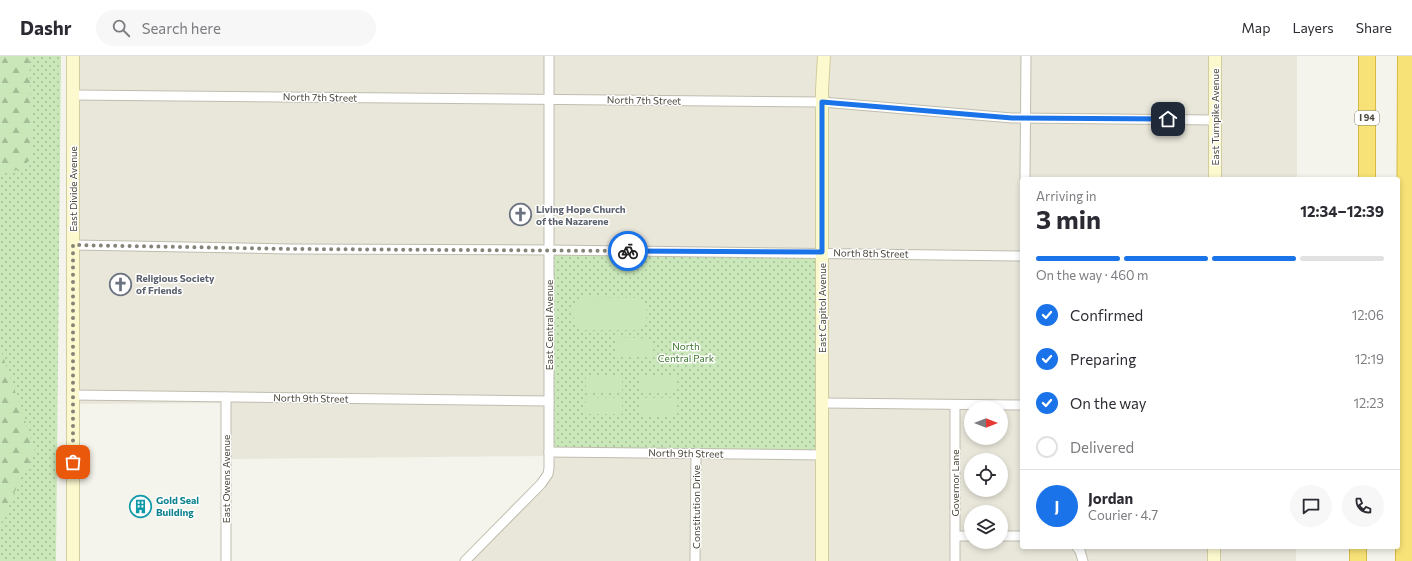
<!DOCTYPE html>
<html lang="en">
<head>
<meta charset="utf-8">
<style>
	body { margin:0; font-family:Commissioner,sans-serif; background:#f7f7f7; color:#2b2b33; height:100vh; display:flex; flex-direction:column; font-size:15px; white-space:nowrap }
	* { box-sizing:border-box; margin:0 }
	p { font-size:13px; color:#7c7c81 }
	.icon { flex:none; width:22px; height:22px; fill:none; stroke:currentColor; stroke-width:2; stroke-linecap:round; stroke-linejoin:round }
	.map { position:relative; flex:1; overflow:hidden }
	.panel { position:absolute; left:1020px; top:121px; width:380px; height:372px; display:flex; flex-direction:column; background:#fff; border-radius:4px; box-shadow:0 2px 6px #0003 }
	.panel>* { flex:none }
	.needle { width:26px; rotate:90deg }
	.controls { position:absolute; left:964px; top:345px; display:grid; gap:8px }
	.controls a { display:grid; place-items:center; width:44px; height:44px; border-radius:50%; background:#fff; box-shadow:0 2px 6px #0003; font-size:20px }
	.pin { position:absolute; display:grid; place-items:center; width:34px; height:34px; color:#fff; margin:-17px; border-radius:8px; box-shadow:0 2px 6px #0006 }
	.courier { position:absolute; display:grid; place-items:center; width:40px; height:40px; margin:-20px; border:3px solid #1a73e8; border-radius:50%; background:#fff; color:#222; box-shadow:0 1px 5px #0007 }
	.headline em { font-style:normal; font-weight:700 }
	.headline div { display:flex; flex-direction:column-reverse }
	.headline { display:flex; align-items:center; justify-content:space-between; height:68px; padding:0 16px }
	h1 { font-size:26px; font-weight:700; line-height:30px }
	.bar { display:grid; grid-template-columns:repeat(4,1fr); gap:6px 4px; align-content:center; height:48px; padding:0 16px }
	.bar i { height:5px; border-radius:3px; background:#e1e1e2 }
	.bar .current { background:#1a73e8 }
	.bar p { grid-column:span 4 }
	.line { display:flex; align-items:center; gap:10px; padding:0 16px; border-top:1px solid #e1e1e2 }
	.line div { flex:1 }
	.round { display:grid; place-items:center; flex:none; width:42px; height:42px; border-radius:21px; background:#f7f7f7 }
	ol { padding:0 16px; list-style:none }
	li { display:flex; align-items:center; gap:12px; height:44px }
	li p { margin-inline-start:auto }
	li .icon { padding:4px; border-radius:50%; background:#1a73e8; color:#fff; stroke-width:4 }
	li:last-child { color:#7c7c81 }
	li i { width:22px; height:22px; border:2px solid #e1e1e2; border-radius:50% }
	header { display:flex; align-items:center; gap:24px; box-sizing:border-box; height:56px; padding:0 20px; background:#fff; border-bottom:1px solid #e1e1e2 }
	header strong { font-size:19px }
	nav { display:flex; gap:22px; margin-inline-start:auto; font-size:14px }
	.search { width:280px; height:36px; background:#f7f7f7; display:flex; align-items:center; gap:10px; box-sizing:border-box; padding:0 14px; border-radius:22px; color:#7c7c81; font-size:15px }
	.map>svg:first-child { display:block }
	.residential { fill:#e9e7da; fill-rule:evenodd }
	.grass { fill:url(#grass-dots) }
	.forest { fill:url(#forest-firs) }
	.pitch { fill:#c9e7b8 }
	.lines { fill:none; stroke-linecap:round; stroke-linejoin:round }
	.street-casing { stroke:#c0bdaf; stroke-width:11 }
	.secondary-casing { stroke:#d2cd9e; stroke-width:14 }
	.highway-casing { stroke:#d6ba45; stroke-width:18 }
	.street { stroke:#fff; stroke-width:9 }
	.secondary { stroke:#fcf9cf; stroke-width:12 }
	.highway { stroke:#f6e276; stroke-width:16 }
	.done { stroke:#868378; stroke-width:4; stroke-dasharray:0 7.2 }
	.route { stroke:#1a73e8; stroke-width:5 }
	.labels { text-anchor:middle; stroke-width:3; stroke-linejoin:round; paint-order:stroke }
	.shield { fill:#fff; stroke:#807e75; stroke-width:1 }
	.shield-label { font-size:9px; font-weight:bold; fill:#4a463a }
	.street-label { font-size:10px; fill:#4a463a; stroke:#fff }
	.worship-label { font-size:10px; font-weight:bold; fill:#5b616d; stroke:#fff; text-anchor:start }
	.park-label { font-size:10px; fill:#3e792f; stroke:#fff }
	.culture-label { font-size:10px; font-weight:bold; fill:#0d838f; stroke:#fff; text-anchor:start }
</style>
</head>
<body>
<header>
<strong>Dashr</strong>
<div class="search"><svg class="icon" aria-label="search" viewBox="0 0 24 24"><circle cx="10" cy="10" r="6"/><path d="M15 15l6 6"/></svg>Search here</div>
<nav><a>Map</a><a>Layers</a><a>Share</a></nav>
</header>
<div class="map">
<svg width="1412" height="505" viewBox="0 0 1412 505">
	<defs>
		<pattern id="grass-dots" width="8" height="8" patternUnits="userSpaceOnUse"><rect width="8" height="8" fill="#c9e7b8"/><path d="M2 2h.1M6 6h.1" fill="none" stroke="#a5bd97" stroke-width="1.8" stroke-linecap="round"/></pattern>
		<pattern id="forest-firs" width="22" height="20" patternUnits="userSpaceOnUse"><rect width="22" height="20" fill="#c9e7b8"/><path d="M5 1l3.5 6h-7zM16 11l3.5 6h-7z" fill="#a5bd97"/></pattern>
	</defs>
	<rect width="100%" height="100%" fill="#f5f4ec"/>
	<path class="residential" d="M79 0H1297V123H1022V491H1296V505H459L534 430 544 418 548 400 231 403V347L80 348ZM971 352H1001V382H971ZM971 404H1001V434H971ZM971 456H1001V486H971Z"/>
	<g class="grass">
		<path d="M0 0H61L56 505H0Z"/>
		<path d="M549 194 822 196 823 399 549 396Z"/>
	</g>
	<g class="forest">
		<path d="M0 0H29L33 101 20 113 5 117 0 114Z"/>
		<path d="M0 292 23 358 35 396 22 419 0 470Z"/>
	</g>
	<g class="pitch">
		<path d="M583 241 639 242C648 247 648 261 644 270L637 274H580L574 267 573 252 577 244Z"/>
		<path d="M615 281 653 283 652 301 615 299Z"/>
		<path d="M586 319 622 320V336H586Z"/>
		<path d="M641 320H677V337L641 336Z"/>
		<path d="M586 341 622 342V358H585Z"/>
		<rect x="641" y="342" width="36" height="17"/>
	</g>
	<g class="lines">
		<defs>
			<g id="street">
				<path d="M73 39 822 46 1012 62 1215 64"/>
				<path d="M1025 123 1026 0"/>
				<path d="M73 189 290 193 549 194 1022 200"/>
				<path d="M73 339 549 345"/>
				<path d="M823 347 1022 349"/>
				<path d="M549 396 823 399"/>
				<path d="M955 480H971"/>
				<path d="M1001 480H1022"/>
				<path d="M1077 491 1080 495 1083 505"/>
				<path d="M226 505V341"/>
				<path d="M465 505 541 428 548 418 549 412V0"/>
				<path d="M695 505 696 397"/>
				<path d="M955 505V349"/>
			</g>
			<g id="secondary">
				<path d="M73 0V505"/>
				<path d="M1215 123V0"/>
				<path d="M822 505V34L824 0"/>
				<path d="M1214 505V491"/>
			</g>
			<g id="highway">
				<path d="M1367 123V0"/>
				<path d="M1358 505V491"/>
				<path d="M1404 505 1406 0"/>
			</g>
		</defs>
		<use href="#street" class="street-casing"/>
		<use href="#secondary" class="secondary-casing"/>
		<use href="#highway" class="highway-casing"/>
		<use href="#street" class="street"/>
		<use href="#secondary" class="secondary"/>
		<use href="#highway" class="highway"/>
	</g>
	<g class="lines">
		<path class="done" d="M73 406V189L290 193 628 195"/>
		<path class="route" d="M628 195 822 196V46L1012 62 1168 63"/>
	</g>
	<defs>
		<symbol id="church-ring" viewBox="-11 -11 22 22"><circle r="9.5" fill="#fff" stroke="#6b7280" stroke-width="1.5"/><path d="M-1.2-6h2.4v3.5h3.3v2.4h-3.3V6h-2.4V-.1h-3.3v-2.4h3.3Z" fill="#6b7280"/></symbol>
		<symbol id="building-ring" viewBox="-11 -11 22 22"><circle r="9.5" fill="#fff" stroke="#0f9aa8" stroke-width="1.5"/><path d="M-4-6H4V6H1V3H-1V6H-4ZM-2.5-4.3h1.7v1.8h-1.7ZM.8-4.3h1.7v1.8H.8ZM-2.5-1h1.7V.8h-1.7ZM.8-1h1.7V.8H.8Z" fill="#0f9aa8"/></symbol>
	</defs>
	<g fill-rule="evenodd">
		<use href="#church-ring" x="508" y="146" width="25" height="25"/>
		<use href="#church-ring" x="108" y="216" width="25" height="25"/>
		<use href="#building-ring" x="128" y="438" width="25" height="25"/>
	</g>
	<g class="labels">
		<rect class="shield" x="1355" y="55" width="24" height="14" rx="3"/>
		<g class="shield-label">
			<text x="1367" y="65">I 94</text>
		</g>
		<g class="street-label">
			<text transform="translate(320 41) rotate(1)" y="4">North 7th Street</text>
			<text transform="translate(644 44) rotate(1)" y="4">North 7th Street</text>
			<text transform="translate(1215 61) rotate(-90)" y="4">East Turnpike Avenue</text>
			<text transform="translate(73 133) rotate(-90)" y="4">East Divide Avenue</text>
			<text transform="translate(871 197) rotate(1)" y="4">North 8th Street</text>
			<text transform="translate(822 252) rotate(-90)" y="4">East Capitol Avenue</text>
			<text transform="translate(549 269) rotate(-90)" y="4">East Central Avenue</text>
			<text transform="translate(311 342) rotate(1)" y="4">North 9th Street</text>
			<text transform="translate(686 397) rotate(1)" y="4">North 9th Street</text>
			<text transform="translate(226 423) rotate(-90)" y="4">East Owens Avenue</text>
			<text transform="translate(955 427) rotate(-90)" y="4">Governor Lane</text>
			<text transform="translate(696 451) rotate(-90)" y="4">Constitution Drive</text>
		</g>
		<g class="worship-label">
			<text x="536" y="157">Living Hope Church<tspan x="536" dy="12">of the Nazarene</tspan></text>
			<text x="136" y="226">Religious Society<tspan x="136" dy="12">of Friends</tspan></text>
		</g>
		<g class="park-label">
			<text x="686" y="294">North<tspan x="686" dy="12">Central Park</tspan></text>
		</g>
		<g class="culture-label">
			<text x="156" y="448">Gold Seal<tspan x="156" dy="12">Building</tspan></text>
		</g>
	</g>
</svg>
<div class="controls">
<a><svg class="needle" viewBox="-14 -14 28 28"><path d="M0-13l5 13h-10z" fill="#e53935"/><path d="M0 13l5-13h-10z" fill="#7c7c81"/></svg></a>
<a><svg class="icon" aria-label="locate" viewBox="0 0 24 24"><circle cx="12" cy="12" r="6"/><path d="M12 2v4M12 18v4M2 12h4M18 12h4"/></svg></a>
<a><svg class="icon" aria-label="layers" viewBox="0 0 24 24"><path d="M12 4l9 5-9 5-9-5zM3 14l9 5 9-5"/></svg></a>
</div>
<div class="pin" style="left:73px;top:406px;background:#ea580c"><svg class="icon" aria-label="bag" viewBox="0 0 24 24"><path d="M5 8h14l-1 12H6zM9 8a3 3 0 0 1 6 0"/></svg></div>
<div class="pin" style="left:1168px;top:63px;background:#1f2937"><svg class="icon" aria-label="home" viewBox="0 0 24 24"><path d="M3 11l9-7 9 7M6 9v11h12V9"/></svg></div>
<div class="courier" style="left:628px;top:195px"><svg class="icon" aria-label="bike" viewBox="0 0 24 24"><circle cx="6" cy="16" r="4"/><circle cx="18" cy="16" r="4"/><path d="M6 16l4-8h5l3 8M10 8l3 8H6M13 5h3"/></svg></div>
<section class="panel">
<div class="headline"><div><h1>3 min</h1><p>Arriving in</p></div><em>12:34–12:39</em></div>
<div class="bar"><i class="current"></i><i class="current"></i><i class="current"></i><i></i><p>On the way · 460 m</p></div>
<ol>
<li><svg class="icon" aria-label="check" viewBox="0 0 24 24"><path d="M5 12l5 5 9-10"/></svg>Confirmed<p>12:06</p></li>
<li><svg class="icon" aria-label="check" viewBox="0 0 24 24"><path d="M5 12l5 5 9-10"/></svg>Preparing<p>12:19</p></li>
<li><svg class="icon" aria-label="check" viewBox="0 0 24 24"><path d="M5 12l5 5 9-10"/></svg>On the way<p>12:23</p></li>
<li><i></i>Delivered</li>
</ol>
<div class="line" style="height:72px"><b class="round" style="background:#1a73e8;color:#fff">J</b><div><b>Jordan</b><p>Courier · 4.7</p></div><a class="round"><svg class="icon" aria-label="chat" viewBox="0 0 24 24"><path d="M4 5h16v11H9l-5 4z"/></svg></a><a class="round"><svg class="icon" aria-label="phone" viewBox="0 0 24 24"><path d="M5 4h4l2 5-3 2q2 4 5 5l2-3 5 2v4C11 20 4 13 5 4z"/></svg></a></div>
</section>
</div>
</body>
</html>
